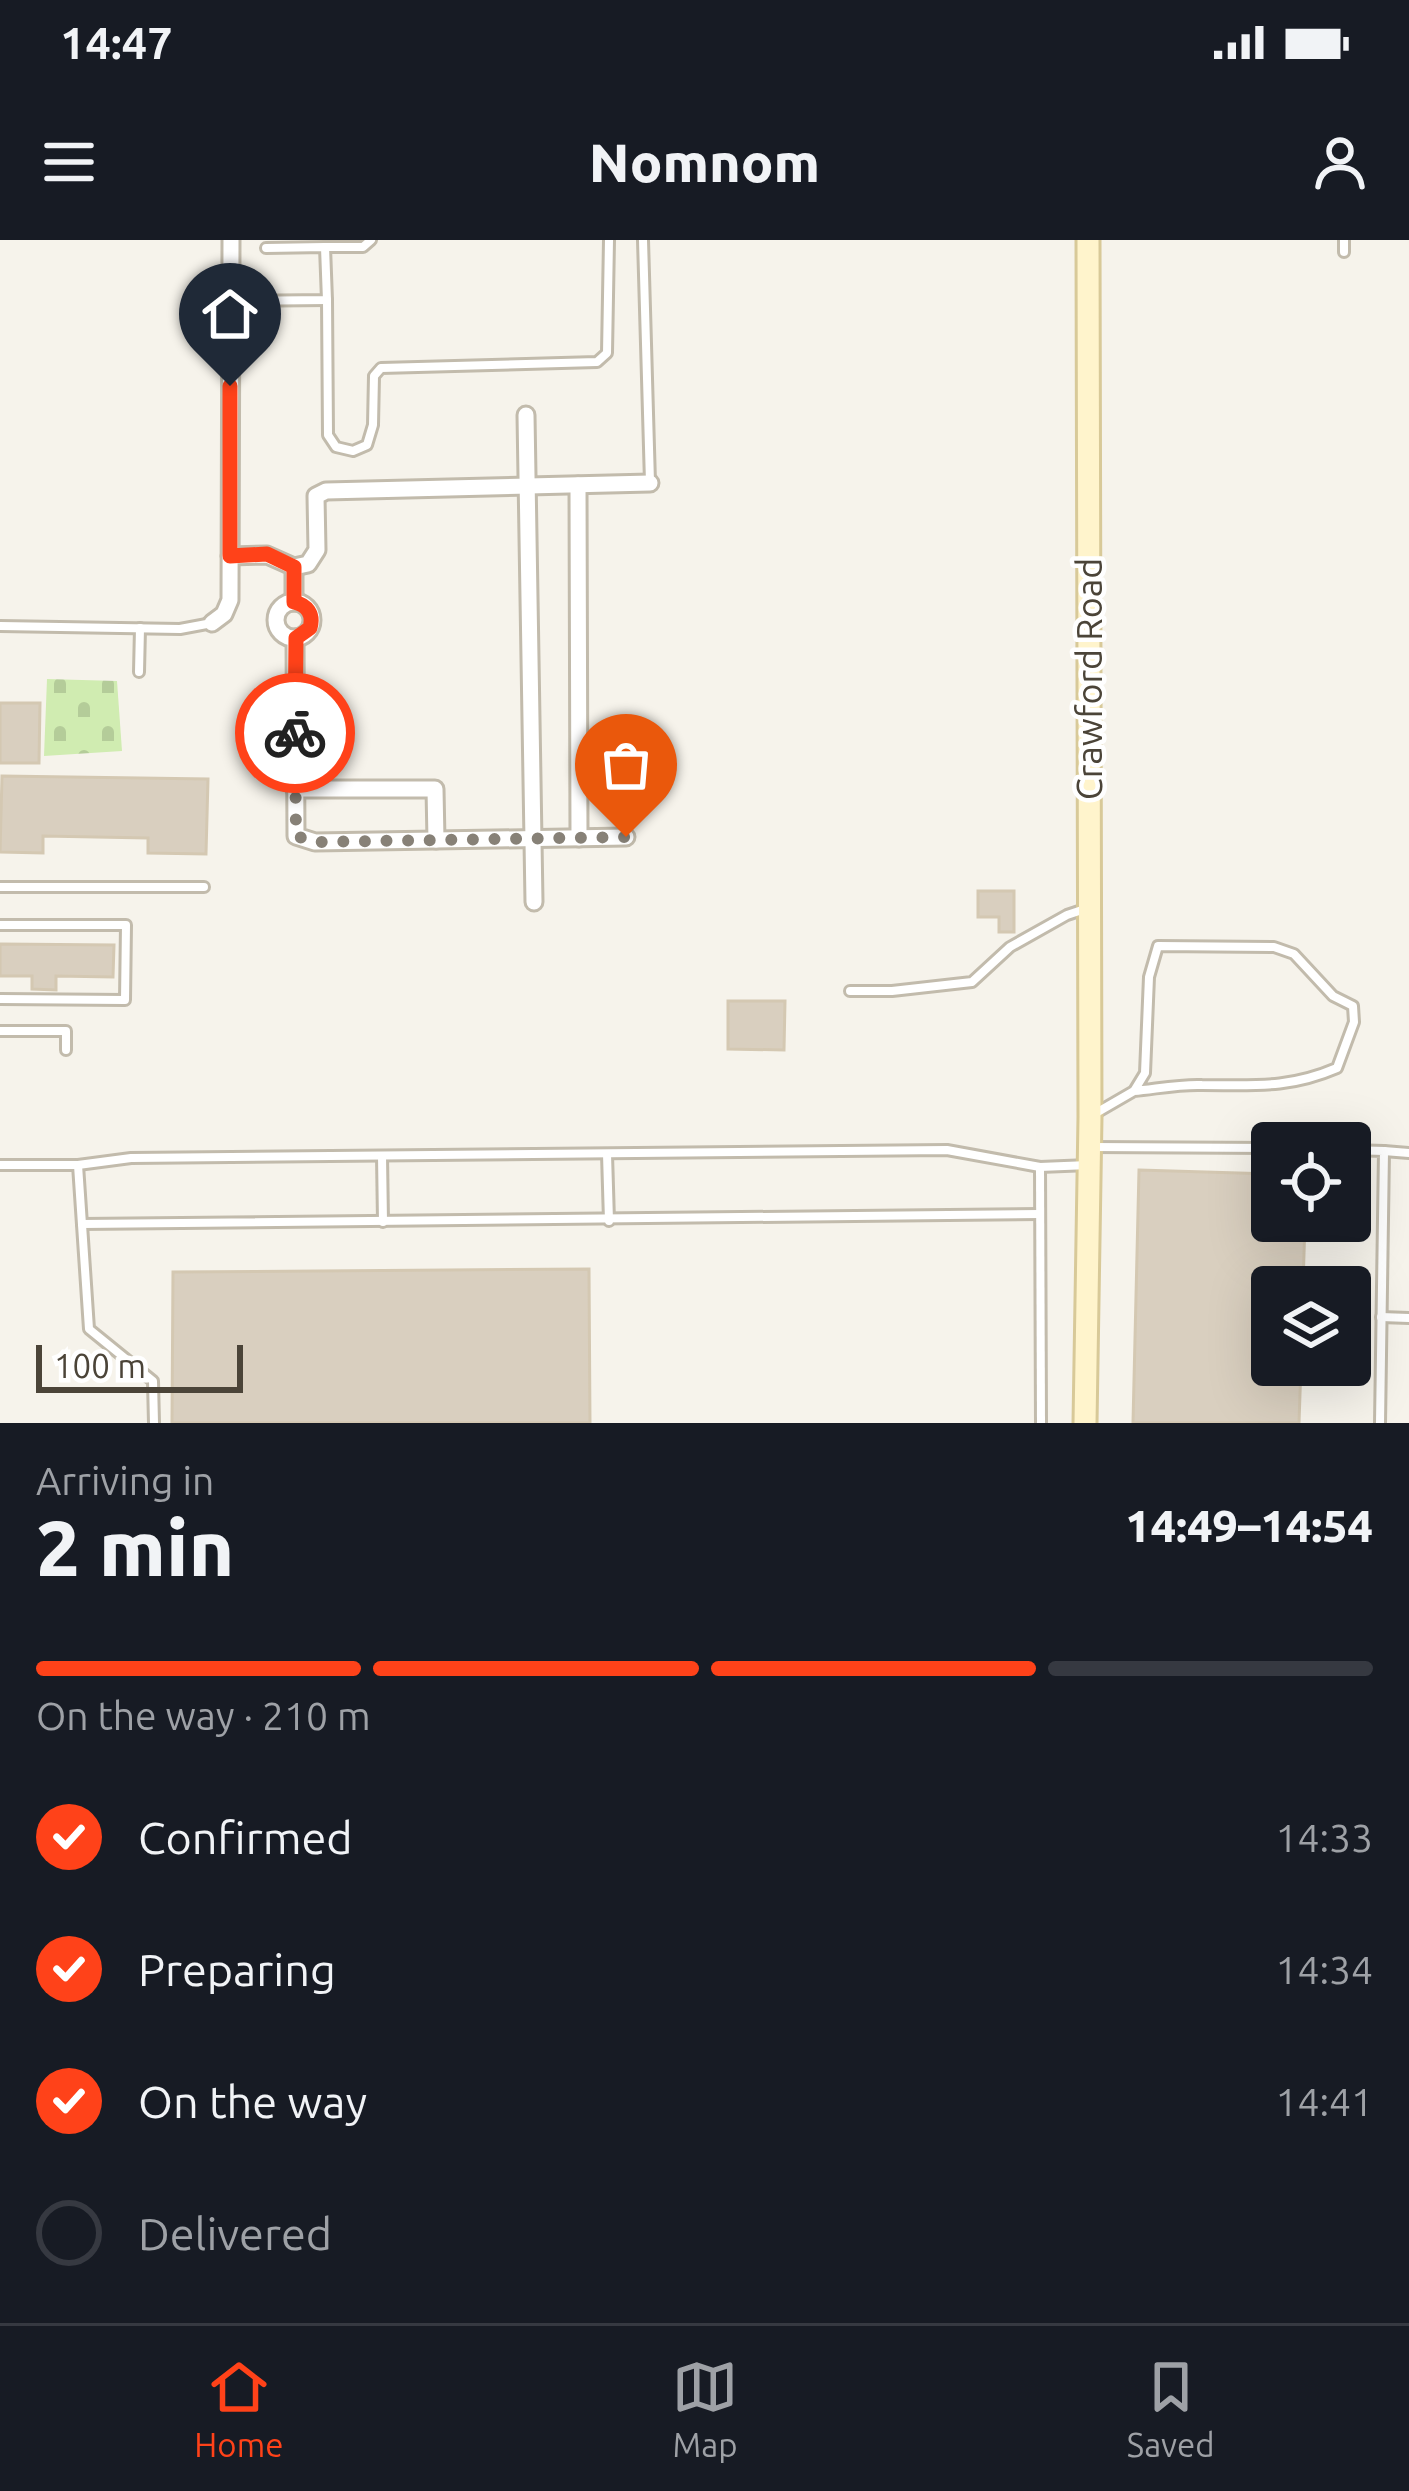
<!DOCTYPE html>
<html lang="en">
<head>
<meta charset="utf-8">
<style>
	body { margin:0; font-family:Ubuntu,sans-serif; background:#242831; color:#f1f3f6; height:100vh; display:flex; flex-direction:column; font-size:45px; white-space:nowrap }
	* { box-sizing:border-box; margin:0 }
	p { font-size:39px; color:#9ea1a6 }
	.icon { flex:none; width:66px; height:66px; fill:none; stroke:currentColor; stroke-width:2; stroke-linecap:round; stroke-linejoin:round }
	.map { position:relative; height:1183px; overflow:hidden }
	.sheet { display:flex; flex-direction:column; background:#171b24; flex:1 }
	.sheet>* { flex:none }
	.buttons { position:absolute; left:1251px; top:882px; display:grid; gap:24px }
	.buttons a { display:grid; place-items:center; width:120px; height:120px; border-radius:12px; background:#171b24; box-shadow:0 12px 48px #0002; font-size:60px }
	.scale { position:absolute; left:36px; bottom:30px; width:207px; box-sizing:border-box; padding-left:12px; border:6px solid #4b4438; border-top:0; font-size:33px; line-height:42px; white-space:nowrap; color:#4b4438; -webkit-text-stroke:9px #fff; paint-order:stroke }
	.pin { position:absolute; display:grid; place-items:center; width:102px; height:102px; color:#fff; margin:-123px -51px; border-radius:50% 50% 50% 0; rotate:-45deg; box-shadow:0 0 12px #0007 }
	.pin .icon { rotate:45deg }
	.courier { position:absolute; display:grid; place-items:center; width:120px; height:120px; margin:-60px; border:9px solid #ff4219; border-radius:50%; background:#fff; color:#222; box-shadow:0 3px 15px #0007 }
	.overview em { font-style:normal; font-weight:800 }
	.overview div { display:flex; flex-direction:column-reverse }
	.overview { display:flex; align-items:center; justify-content:space-between; height:204px; padding:0 36px }
	h1 { font-size:78px; font-weight:800; line-height:90px }
	.bar { display:grid; grid-template-columns:repeat(4,1fr); gap:18px 12px; align-content:center; height:144px; padding:0 36px }
	.bar i { height:15px; border-radius:9px; background:#363941 }
	.bar .current { background:#ff4219 }
	.bar p { grid-column:span 4 }
	ol { padding:0 36px; list-style:none }
	li { display:flex; align-items:center; gap:36px; height:132px }
	li p { margin-inline-start:auto }
	li .icon { padding:12px; border-radius:50%; background:#ff4219; color:#fff; stroke-width:4 }
	li:last-child { color:#9ea1a6 }
	li i { width:66px; height:66px; border:6px solid #363941; border-radius:50% }
	.status { display:flex; justify-content:space-between; align-items:center; height:84px; padding:0 60px; background:#171b24; direction:ltr }
	.status svg { height:33px; fill:currentColor }
	header { display:flex; justify-content:space-between; align-items:center; height:156px; padding:0 36px; background:#171b24; font-size:54px; font-weight:800 }
	.tab-bar { display:flex; justify-content:space-around; align-items:center; height:168px; border-top:3px solid #363941; background:#171b24; font-size:33px; color:#9ea1a6 }
	.tab-bar a { display:grid; justify-items:center; gap:6px }
	.tab-bar .current { color:#ff4219 }
	.map>svg:first-child { display:block }
	.cemetery { fill:url(#cemetery-stones) }
	.building { fill:#d9cfbf; stroke:#d4c8b2; stroke-width:3 }
	.lines { fill:none; stroke-linecap:round; stroke-linejoin:round }
	.lane-casing { stroke:#c2bbac; stroke-width:14 }
	.street-casing { stroke:#c2bbac; stroke-width:21 }
	.secondary-casing { stroke:#d8c998; stroke-width:27 }
	.lane { stroke:#fff; stroke-width:8 }
	.street { stroke:#fff; stroke-width:15 }
	.secondary { stroke:#fff4cc; stroke-width:21 }
	.done { stroke:#878177; stroke-width:12; stroke-dasharray:0 21.6 }
	.route { stroke:#ff4219; stroke-width:15 }
	.labels { text-anchor:middle; stroke-width:9; stroke-linejoin:round; paint-order:stroke }
	.street-label { font-size:36px; fill:#4b4438; stroke:#fff }
</style>
</head>
<body>
<div class="status"><b>14:47</b><svg viewBox="0 0 49 12"><path d="M0 12V9h3v3zM5 12V6h3v6zM10 12V3h3v9zM15 12V0h3v12zM26 1h20v11H26zM47 4h2v5h-2z"/></svg></div>
<header><svg class="icon" aria-label="menu" viewBox="0 0 24 24"><path d="M4 6h16M4 12h16M4 18h16"/></svg>Nomnom<svg class="icon" aria-label="person" viewBox="0 0 24 24"><circle cx="12" cy="8" r="4"/><path d="M4 21q1-7 8-7t8 7"/></svg></header>
<div class="map">
<svg width="1409" height="1183" viewBox="0 0 1409 1183">
	<defs>
		<pattern id="cemetery-stones" width="16" height="16" patternUnits="userSpaceOnUse" patternTransform="scale(3)"><rect width="16" height="16" fill="#d0ecb1"/><path d="M2 7V4a2 2 0 0 1 4 0v3zM10 15v-3a2 2 0 0 1 4 0v3z" fill="#b4cc99"/></pattern>
	</defs>
	<rect width="100%" height="100%" fill="#f6f3eb"/>
	<path class="cemetery" d="M47 439 117 441 122 511 44 516Z"/>
	<g class="building">
		<path d="M0 463H40L39 523H0Z"/>
		<path d="M2 536 208 539 206 614 148 613V598L43 596V613L0 612Z"/>
		<path d="M978 651H1014V692H999V677H978Z"/>
		<path d="M0 704 114 705 113 737 56 736V750L32 749V736H0Z"/>
		<path d="M728 761H785L784 810 728 809Z"/>
		<path d="M1139 930 1272 934V981H1305L1303 1047H1272V1125H1301L1299 1183H1133Z"/>
		<path d="M589 1029 590 1183H172L173 1032Z"/>
	</g>
	<g class="lines">
		<defs>
			<g id="lane">
				<path d="M643 0 650 242"/>
				<path d="M325 7H363L371 0"/>
				<path d="M1344 12V0"/>
				<path d="M327 60 328 195 336 207 353 211 367 205 373 185 374 136 381 128 597 122 607 113 609 0"/>
				<path d="M232 61 327 60 325 7 266 8"/>
				<path d="M0 386 180 389 212 383"/>
				<path d="M139 432 140 388"/>
				<path d="M0 647H204"/>
				<path d="M0 685H126L125 760 0 759"/>
				<path d="M850 751H892L972 742 1010 707 1067 675 1088 668"/>
				<path d="M0 791H66V810"/>
				<path d="M1096 873 1134 851 1145 833 1149 737 1158 706 1274 707 1294 714 1333 756 1353 766 1354 782 1337 828C1288 849 1254 845 1202 845 1180 844 1156 849 1134 851"/>
				<path d="M1091 907 1272 908"/>
				<path d="M1350 910 1384 911 1380 1183"/>
				<path d="M1384 911 1409 913"/>
				<path d="M607 914 609 981"/>
				<path d="M382 916 383 982"/>
				<path d="M0 925H78L89 1089 153 1141 154 1183"/>
				<path d="M78 925 131 918 947 910 1040 927 1089 925"/>
				<path d="M1040 927 1041 1183"/>
				<path d="M82 984 1039 974"/>
				<path d="M1381 1077 1409 1078"/>
			</g>
			<g id="street">
				<path d="M526 175 534 662"/>
				<path d="M578 245 579 598"/>
				<path d="M230 316 267 315 294 327V362"/>
				<path d="M294 327 308 324 317 310 316 256 326 251 650 243"/>
				<circle cx="294" cy="380" r="18"/>
				<path d="M212 383 224 374 230 360 231 0"/>
				<path d="M295 398 296 596 315 602 626 597"/>
				<path d="M295 549H435L436 600"/>
			</g>
			<path id="secondary" d="M1085 1183 1090 877 1088 0"/>
		</defs>
		<use href="#lane" class="lane-casing"/>
		<use href="#street" class="street-casing"/>
		<use href="#secondary" class="secondary-casing"/>
		<use href="#lane" class="lane"/>
		<use href="#street" class="street"/>
		<use href="#secondary" class="secondary"/>
	</g>
	<g class="lines">
		<path class="done" d="M295 493 296 596 316 602 626 597"/>
		<path class="route" d="M230 146V316L267 314 294 327V362C307 365 314 374 310 388L296 398 295 493"/>
	</g>
	<g class="labels">
		<g class="street-label">
			<text transform="translate(1089 439) rotate(-90)" y="13">Crawford Road</text>
		</g>
	</g>
</svg>
<div class="buttons">
<a><svg class="icon" aria-label="locate" viewBox="0 0 24 24"><circle cx="12" cy="12" r="6"/><path d="M12 2v4M12 18v4M2 12h4M18 12h4"/></svg></a>
<a><svg class="icon" aria-label="layers" viewBox="0 0 24 24"><path d="M12 4l9 5-9 5-9-5zM3 14l9 5 9-5"/></svg></a>
</div>
<div class="scale">100 m</div>
<div class="pin" style="left:626px;top:597px;background:#ea580c"><svg class="icon" aria-label="bag" viewBox="0 0 24 24"><path d="M5 8h14l-1 12H6zM9 8a3 3 0 0 1 6 0"/></svg></div>
<div class="pin" style="left:230px;top:146px;background:#1f2937"><svg class="icon" aria-label="home" viewBox="0 0 24 24"><path d="M3 11l9-7 9 7M6 9v11h12V9"/></svg></div>
<div class="courier" style="left:295px;top:493px"><svg class="icon" aria-label="bike" viewBox="0 0 24 24"><circle cx="6" cy="16" r="4"/><circle cx="18" cy="16" r="4"/><path d="M6 16l4-8h5l3 8M10 8l3 8H6M13 5h3"/></svg></div>
</div>
<section class="sheet">
<div class="overview"><div><h1>2 min</h1><p>Arriving in</p></div><em>14:49–14:54</em></div>
<div class="bar"><i class="current"></i><i class="current"></i><i class="current"></i><i></i><p>On the way · 210 m</p></div>
<ol>
<li><svg class="icon" aria-label="check" viewBox="0 0 24 24"><path d="M5 12l5 5 9-10"/></svg>Confirmed<p>14:33</p></li>
<li><svg class="icon" aria-label="check" viewBox="0 0 24 24"><path d="M5 12l5 5 9-10"/></svg>Preparing<p>14:34</p></li>
<li><svg class="icon" aria-label="check" viewBox="0 0 24 24"><path d="M5 12l5 5 9-10"/></svg>On the way<p>14:41</p></li>
<li><i></i>Delivered</li>
</ol>
</section>
<nav class="tab-bar">
<a class="current"><svg class="icon" aria-label="home" viewBox="0 0 24 24"><path d="M3 11l9-7 9 7M6 9v11h12V9"/></svg>Home</a>
<a><svg class="icon" aria-label="map" viewBox="0 0 24 24"><path d="M3 6l6-2 6 2 6-2v14l-6 2-6-2-6 2zM9 4v14M15 6v14"/></svg>Map</a>
<a><svg class="icon" aria-label="saved" viewBox="0 0 24 24"><path d="M7 4h10v16l-5-4-5 4z"/></svg>Saved</a>
</nav>
</body>
</html>
